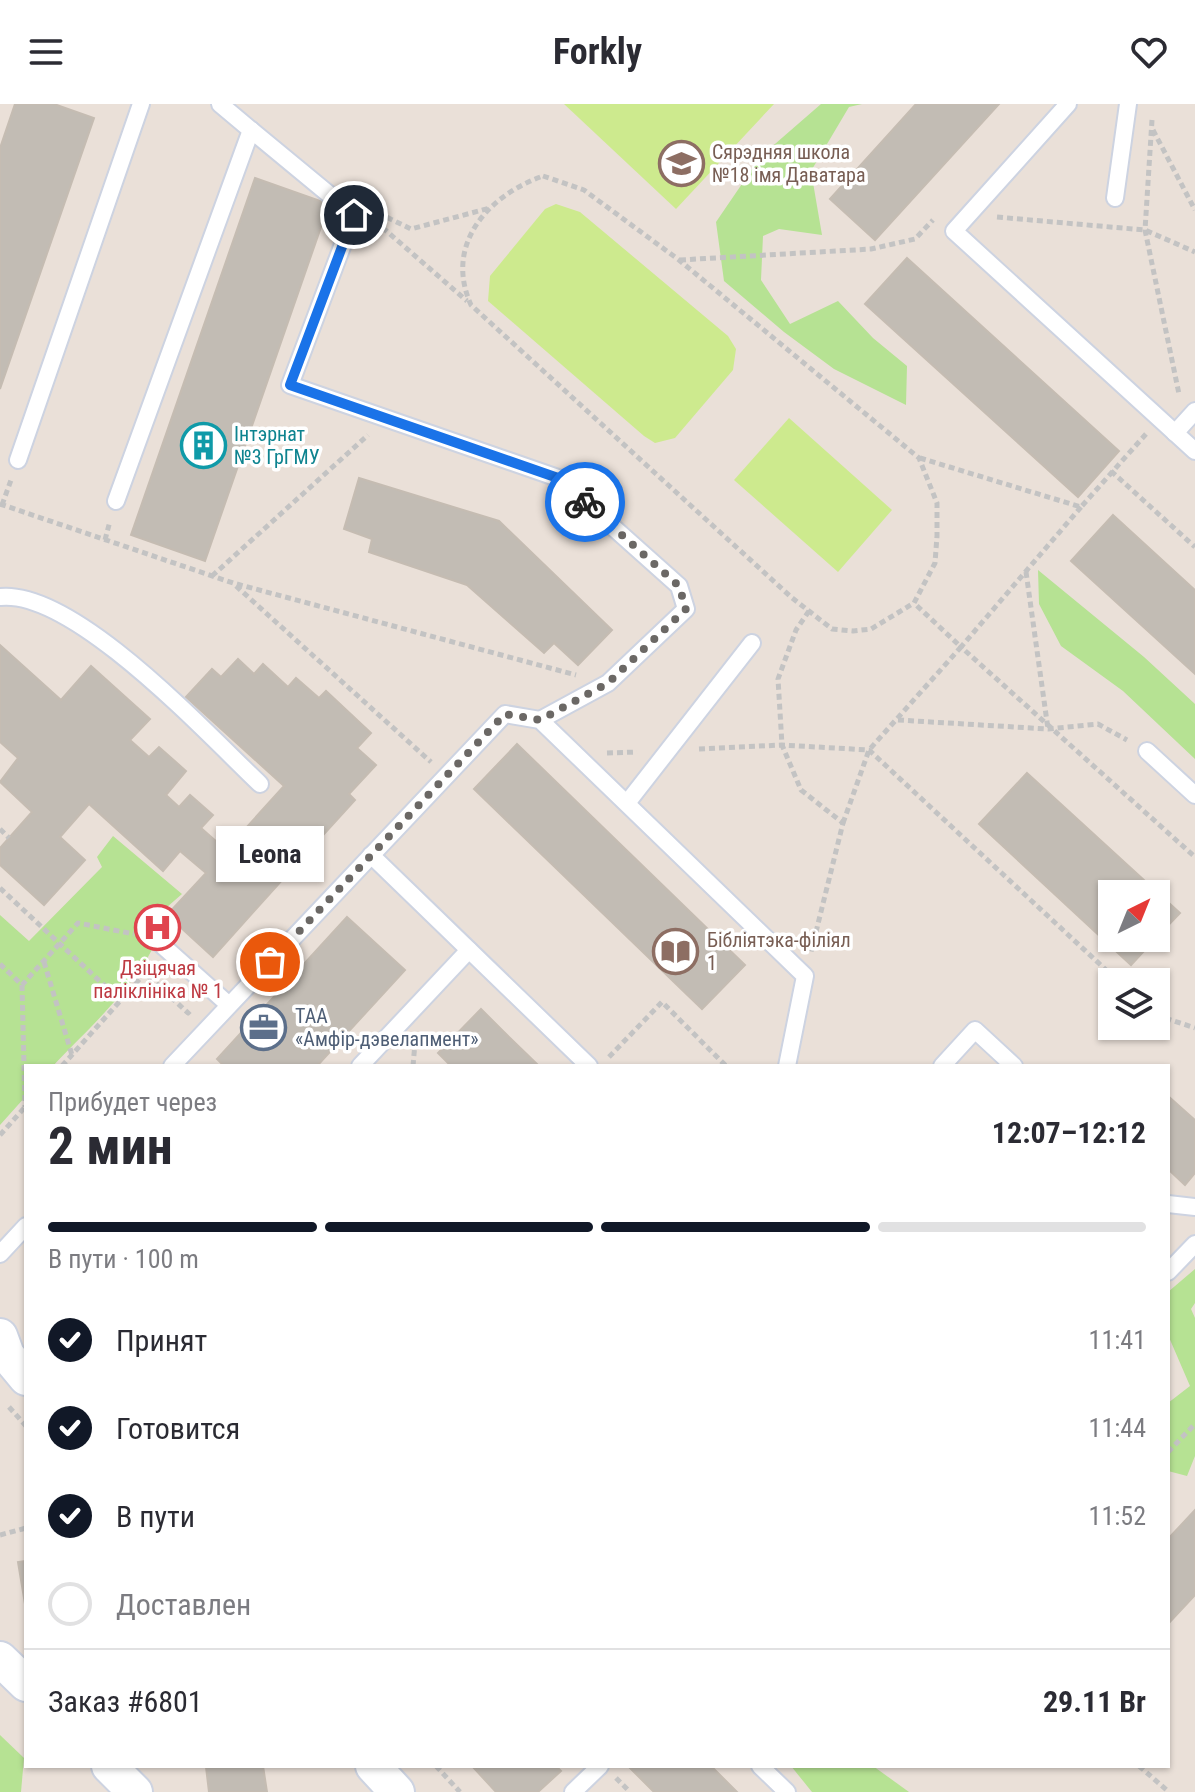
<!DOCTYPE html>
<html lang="ru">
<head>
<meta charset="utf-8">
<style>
	body { margin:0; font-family:"Roboto Condensed",sans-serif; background:#f7f7f7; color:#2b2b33; height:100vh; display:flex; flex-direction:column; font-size:30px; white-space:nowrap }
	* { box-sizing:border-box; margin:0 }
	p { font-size:26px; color:#7c7c81 }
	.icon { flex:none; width:44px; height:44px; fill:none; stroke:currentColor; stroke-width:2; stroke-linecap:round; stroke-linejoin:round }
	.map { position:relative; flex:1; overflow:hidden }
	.side { position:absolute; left:24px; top:960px; width:1146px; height:704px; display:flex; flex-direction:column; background:#fff; border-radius:0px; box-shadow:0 2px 6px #0004 }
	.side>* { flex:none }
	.needle { width:52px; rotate:43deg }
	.fabs { position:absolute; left:1098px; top:776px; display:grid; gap:16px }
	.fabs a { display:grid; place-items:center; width:72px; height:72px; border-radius:0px; background:#fff; box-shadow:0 2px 6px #0004; font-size:40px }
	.pin { position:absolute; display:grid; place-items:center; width:68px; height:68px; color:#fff; margin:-34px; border:4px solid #fff; border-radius:50%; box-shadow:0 2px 8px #0007 }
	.courier { position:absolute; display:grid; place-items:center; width:80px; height:80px; margin:-40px; border:6px solid #1a73e8; border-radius:50%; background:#fff; color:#222; box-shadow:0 2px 10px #0007 }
	.bubble { position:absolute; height:56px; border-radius:0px; background:#fff; box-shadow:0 2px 6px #0004; font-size:26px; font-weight:700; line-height:56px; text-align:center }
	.summary em { font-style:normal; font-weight:700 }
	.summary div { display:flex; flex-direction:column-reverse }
	.summary { display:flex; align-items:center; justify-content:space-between; height:136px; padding:0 24px }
	h1 { font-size:52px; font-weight:700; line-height:60px }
	.bar { display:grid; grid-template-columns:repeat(4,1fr); gap:12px 8px; align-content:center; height:96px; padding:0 24px }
	.bar i { height:10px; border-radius:6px; background:#e1e1e2 }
	.bar .current { background:#111827 }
	.bar p { grid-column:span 4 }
	.line { display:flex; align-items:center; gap:20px; padding:0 24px; border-top:2px solid #e1e1e2 }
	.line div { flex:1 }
	ol { padding:0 24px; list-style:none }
	li { display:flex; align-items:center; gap:24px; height:88px }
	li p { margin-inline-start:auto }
	li .icon { padding:8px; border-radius:50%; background:#111827; color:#fff; stroke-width:4 }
	li:last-child { color:#7c7c81 }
	li i { width:44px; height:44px; border:4px solid #e1e1e2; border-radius:50% }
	header { display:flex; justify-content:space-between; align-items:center; height:104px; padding:0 24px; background:#fff; font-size:36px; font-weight:700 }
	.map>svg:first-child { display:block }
	.green { fill:#b6e293 }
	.pitch { fill:#cdea8e }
	.building { fill:#c2bcb4; stroke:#c5bcb2; stroke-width:2 }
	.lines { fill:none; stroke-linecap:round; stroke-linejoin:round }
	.lane-casing { stroke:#cdd3e1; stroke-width:20 }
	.street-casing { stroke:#cdd3e1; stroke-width:38 }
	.path { stroke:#c3c3c3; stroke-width:5; stroke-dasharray:6 4; stroke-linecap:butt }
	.lane { stroke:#fff; stroke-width:16 }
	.street { stroke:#fff; stroke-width:34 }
	.done { stroke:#6b6865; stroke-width:8; stroke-dasharray:0 14.4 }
	.route { stroke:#1a73e8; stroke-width:10 }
	.labels { text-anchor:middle; stroke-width:7; stroke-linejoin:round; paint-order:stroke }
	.education-label { font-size:20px; fill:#785e54; stroke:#fff; text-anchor:start }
	.culture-label { font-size:20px; fill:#0d838f; stroke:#fff; text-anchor:start }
	.health-label { font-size:20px; fill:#be3a42; stroke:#fff }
	.service-label { font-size:20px; fill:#4e5e75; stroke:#fff; text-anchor:start }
</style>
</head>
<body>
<header><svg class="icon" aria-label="menu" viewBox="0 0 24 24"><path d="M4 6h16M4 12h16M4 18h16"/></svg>Forkly<svg class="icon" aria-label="heart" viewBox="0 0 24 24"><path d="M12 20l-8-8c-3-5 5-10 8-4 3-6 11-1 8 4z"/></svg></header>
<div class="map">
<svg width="1195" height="1688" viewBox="0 0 1195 1688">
	<rect width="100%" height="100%" fill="#eae0d8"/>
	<g class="green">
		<path d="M821 0H862L849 3 811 67 822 131 779 125 763 132 761 176 790 220 838 197 873 234 907 262 906 301 834 265 784 228 724 177 716 118 761 52Z"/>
		<path d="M1038 466 1144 553 1195 600V655L1123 587 1061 542 1039 500Z"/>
		<path d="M113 732 182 790 159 810C170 853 82 930 53 962H26V992L0 1021V811L29 837 102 763 97 753Z"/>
		<path d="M1195 1165V1199L1191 1205 1195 1214V1352L1187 1372 1168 1367V1299L1190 1282 1168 1231V1188Z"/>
		<path d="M0 1631 24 1654 21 1688H0Z"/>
		<path d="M791 1662H873L909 1688H812Z"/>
	</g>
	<g class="pitch">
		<path d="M564 0H774L676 105Z"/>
		<path d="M556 100 580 108 728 232 736 245 733 266 675 334 655 339 644 332 488 197 490 172 545 105Z"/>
		<path d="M789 314 892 406 838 468 734 376Z"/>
	</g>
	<g class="building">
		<path d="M15 0H54L94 14 0 285V44Z"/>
		<path d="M916 0H999L875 136 830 95Z"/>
		<path d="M255 74 329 100 205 457 131 431Z"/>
		<path d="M907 154 1119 347 1078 393 865 200Z"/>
		<path d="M359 374 499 417 612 526 578 561 554 539 544 549 467 481 369 448 372 435 344 425Z"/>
		<path d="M1113 411 1195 486V570L1071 457Z"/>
		<path d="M0 541 61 596 91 562 150 615 130 636 149 653 159 643 186 667 166 691 179 703 190 691 213 711 201 724 226 746 284 682 186 593 212 565 221 573 238 555 254 570 263 560 288 583 296 574 319 594 326 587 371 629 357 644 376 661 349 690 355 696 293 764 287 759 277 770 283 775 213 853 167 811 206 769 180 747 163 767 89 700 60 733 85 756 44 801 0 761V744L32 708 0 678 18 654 0 638Z"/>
		<path d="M517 640 745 861 702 905 474 685Z"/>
		<path d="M1027 669 1180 809 1156 834V790H1112V834H1156L1131 861 979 720Z"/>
		<path d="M347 813 405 866 317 962H224L217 955Z"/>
		<path d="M481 905 509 933 539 962H451L438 949Z"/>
		<path d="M1168 992 1195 1016V1069L1185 1081 1168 1065Z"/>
		<path d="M1195 1406V1491L1168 1520V1435Z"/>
		<path d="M26 1457V1506L18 1458Z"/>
		<path d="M263 1662 267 1688H209L206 1663Z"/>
		<path d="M472 1662H556L561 1667 538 1688H496Z"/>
		<path d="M628 1662H711L737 1688H654Z"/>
	</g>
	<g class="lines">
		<defs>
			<g id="lane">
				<path d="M1068 0 954 127 1195 347"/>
				<path d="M251 26 354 111 290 281 558 374 679 482 686 505 608 579 540 616"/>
				<path d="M1115 94 1128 0"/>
				<path d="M1175 329 1195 307"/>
				<path d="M18 356 141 0"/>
				<path d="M116 397 251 26 220 0"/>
				<path d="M0 493C74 485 207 630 260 680"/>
				<path d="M1147 647 1195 691"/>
				<path d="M627 699 752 539"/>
				<path d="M371 751 589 962"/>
				<path d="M154 834 229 901"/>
				<path d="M172 962 505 610 540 616 805 872 787 962"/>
				<path d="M360 962 469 846"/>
				<path d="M942 962 975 926 1014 962"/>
				<path d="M1168 1100 1195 1103"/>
				<path d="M0 1150 26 1122"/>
				<path d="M1168 1168 1195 1140"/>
				<path d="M760 1662 787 1688"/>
				<path d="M573 1688 600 1662"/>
			</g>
			<g id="street">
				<path d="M0 1232 7 1251 26 1274"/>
				<path d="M0 1555 26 1580"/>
				<path d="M109 1662 135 1688"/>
				<path d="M373 1662 397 1688"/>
			</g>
		</defs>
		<use href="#lane" class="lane-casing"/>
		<use href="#street" class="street-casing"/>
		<g class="path">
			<path d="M1152 16 1145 126 1179 290"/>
			<path d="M1153 26 1195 106"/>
			<path d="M543 72 584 86 679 156 919 354 937 399V432L935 459 914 499 871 525 853 527 832 525 791 493 471 201C444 141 487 92 543 72Z"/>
			<path d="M378 109 411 125 490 104"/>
			<path d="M997 113 1145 126 1195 148"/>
			<path d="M375 117 467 197"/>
			<path d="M680 156 871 145 915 135 933 116"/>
			<path d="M920 354 1081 403 1146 330"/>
			<path d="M1111 367 1195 443"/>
			<path d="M0 400 233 479 576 571"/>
			<path d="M2 401 11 376"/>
			<path d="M1081 403 961 543 1195 753"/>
			<path d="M105 436 110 417"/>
			<path d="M1026 468 1048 625"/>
			<path d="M212 472 368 331"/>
			<path d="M236 482 431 658"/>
			<path d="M809 507 796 526 778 575 782 641 801 686 843 719 811 848"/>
			<path d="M898 616 1048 625 1098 620 1127 636"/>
			<path d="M699 645 782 641 869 646 1119 878"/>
			<path d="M607 649 637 648"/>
			<path d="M843 719 869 646 961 543 914 499"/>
			<path d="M0 725 9 734"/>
			<path d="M0 784 121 897"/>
			<path d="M44 858 72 951"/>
			<path d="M0 860 22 881 78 819 134 830"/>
			<path d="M22 881 25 1003"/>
			<path d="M1156 911 1195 924"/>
			<path d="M609 953 662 898 726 962"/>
			<path d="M62 962 145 869 188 909 190 907"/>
			<path d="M413 962 415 939"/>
			<path d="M0 1031 26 1002"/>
			<path d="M9 1303 26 1322"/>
			<path d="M1168 1348 1195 1320"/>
			<path d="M0 1431 26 1424"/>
			<path d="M436 1662 460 1688"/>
			<path d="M1139 1662 1169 1688"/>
			<path d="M616 1674 630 1688"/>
		</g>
		<use href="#lane" class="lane"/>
		<use href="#street" class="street"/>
	</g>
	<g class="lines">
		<path class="done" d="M270 858 505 610 540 616 608 579 686 505 679 482 585 398"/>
		<path class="route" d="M354 111 290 281 558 374 585 398"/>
	</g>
	<defs>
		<symbol id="school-ring" viewBox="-11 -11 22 22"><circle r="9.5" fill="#fff" stroke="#8d6e63" stroke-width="1.5"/><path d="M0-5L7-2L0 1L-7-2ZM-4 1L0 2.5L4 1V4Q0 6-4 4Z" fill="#8d6e63"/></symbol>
		<symbol id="building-ring" viewBox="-11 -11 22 22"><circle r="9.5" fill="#fff" stroke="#0f9aa8" stroke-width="1.5"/><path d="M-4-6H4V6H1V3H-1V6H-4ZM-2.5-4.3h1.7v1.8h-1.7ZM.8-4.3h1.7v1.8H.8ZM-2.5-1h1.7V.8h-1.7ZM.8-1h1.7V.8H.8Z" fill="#0f9aa8"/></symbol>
		<symbol id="hospital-ring" viewBox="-11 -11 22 22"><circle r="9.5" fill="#fff" stroke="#e0444e" stroke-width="1.5"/><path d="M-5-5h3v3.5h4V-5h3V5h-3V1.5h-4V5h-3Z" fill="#e0444e"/></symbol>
		<symbol id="library-ring" viewBox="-11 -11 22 22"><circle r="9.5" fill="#fff" stroke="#8d6e63" stroke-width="1.5"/><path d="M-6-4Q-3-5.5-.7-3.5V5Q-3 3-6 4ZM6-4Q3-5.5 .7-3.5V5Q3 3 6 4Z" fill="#8d6e63"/></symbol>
		<symbol id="office-ring" viewBox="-11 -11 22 22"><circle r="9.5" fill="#fff" stroke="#5c6f8a" stroke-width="1.5"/><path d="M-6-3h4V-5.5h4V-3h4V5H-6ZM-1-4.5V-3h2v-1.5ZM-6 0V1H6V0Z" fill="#5c6f8a"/></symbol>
	</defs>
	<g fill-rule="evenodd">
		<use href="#school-ring" x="656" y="34" width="51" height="51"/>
		<use href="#building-ring" x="178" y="316" width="51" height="51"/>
		<use href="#hospital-ring" x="132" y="798" width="51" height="51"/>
		<use href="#library-ring" x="650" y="822" width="51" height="51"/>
		<use href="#office-ring" x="238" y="898" width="51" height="51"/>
	</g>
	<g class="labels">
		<g class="education-label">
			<text x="712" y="55">Сярэдняя школа<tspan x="712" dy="23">№18 імя Даватара</tspan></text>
			<text x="707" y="843">Бібліятэка-філіял<tspan x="707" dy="23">1</tspan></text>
		</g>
		<g class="culture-label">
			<text x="234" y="337">Інтэрнат<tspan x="234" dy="23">№3 ГрГМУ</tspan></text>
		</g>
		<g class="health-label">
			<text x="158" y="871">Дзіцячая<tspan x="158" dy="23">паліклініка № 1</tspan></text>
		</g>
		<g class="service-label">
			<text x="295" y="919">ТАА<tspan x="295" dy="23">«Амфір-дэвелапмент»</tspan></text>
		</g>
	</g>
</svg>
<div class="fabs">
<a><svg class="needle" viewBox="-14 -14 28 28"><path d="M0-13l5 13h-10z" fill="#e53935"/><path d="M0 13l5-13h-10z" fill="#7c7c81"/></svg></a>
<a><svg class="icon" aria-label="layers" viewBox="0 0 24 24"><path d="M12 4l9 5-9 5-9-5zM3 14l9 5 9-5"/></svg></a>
</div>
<div class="pin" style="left:270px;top:858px;background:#ea580c"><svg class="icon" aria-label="bag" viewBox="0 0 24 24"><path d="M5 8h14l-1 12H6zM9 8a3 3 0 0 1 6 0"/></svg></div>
<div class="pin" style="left:354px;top:111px;background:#1f2937"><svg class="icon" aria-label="home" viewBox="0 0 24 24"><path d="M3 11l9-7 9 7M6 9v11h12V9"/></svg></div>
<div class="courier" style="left:585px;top:398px"><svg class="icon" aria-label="bike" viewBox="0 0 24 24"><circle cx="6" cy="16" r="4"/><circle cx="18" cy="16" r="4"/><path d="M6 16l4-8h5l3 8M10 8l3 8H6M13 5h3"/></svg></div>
<div class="bubble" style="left:216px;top:722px;width:108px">Leona</div>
<section class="side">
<div class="summary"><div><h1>2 мин</h1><p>Прибудет через</p></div><em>12:07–12:12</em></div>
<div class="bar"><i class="current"></i><i class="current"></i><i class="current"></i><i></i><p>В пути · 100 m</p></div>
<ol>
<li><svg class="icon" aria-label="check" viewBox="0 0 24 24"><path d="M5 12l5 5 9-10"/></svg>Принят<p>11:41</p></li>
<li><svg class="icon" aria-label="check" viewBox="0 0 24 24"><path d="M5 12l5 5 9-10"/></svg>Готовится<p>11:44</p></li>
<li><svg class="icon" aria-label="check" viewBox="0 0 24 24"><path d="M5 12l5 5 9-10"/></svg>В пути<p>11:52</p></li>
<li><i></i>Доставлен</li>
</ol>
<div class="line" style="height:104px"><div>Заказ #6801</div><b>29.11 Br</b></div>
</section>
</div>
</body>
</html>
